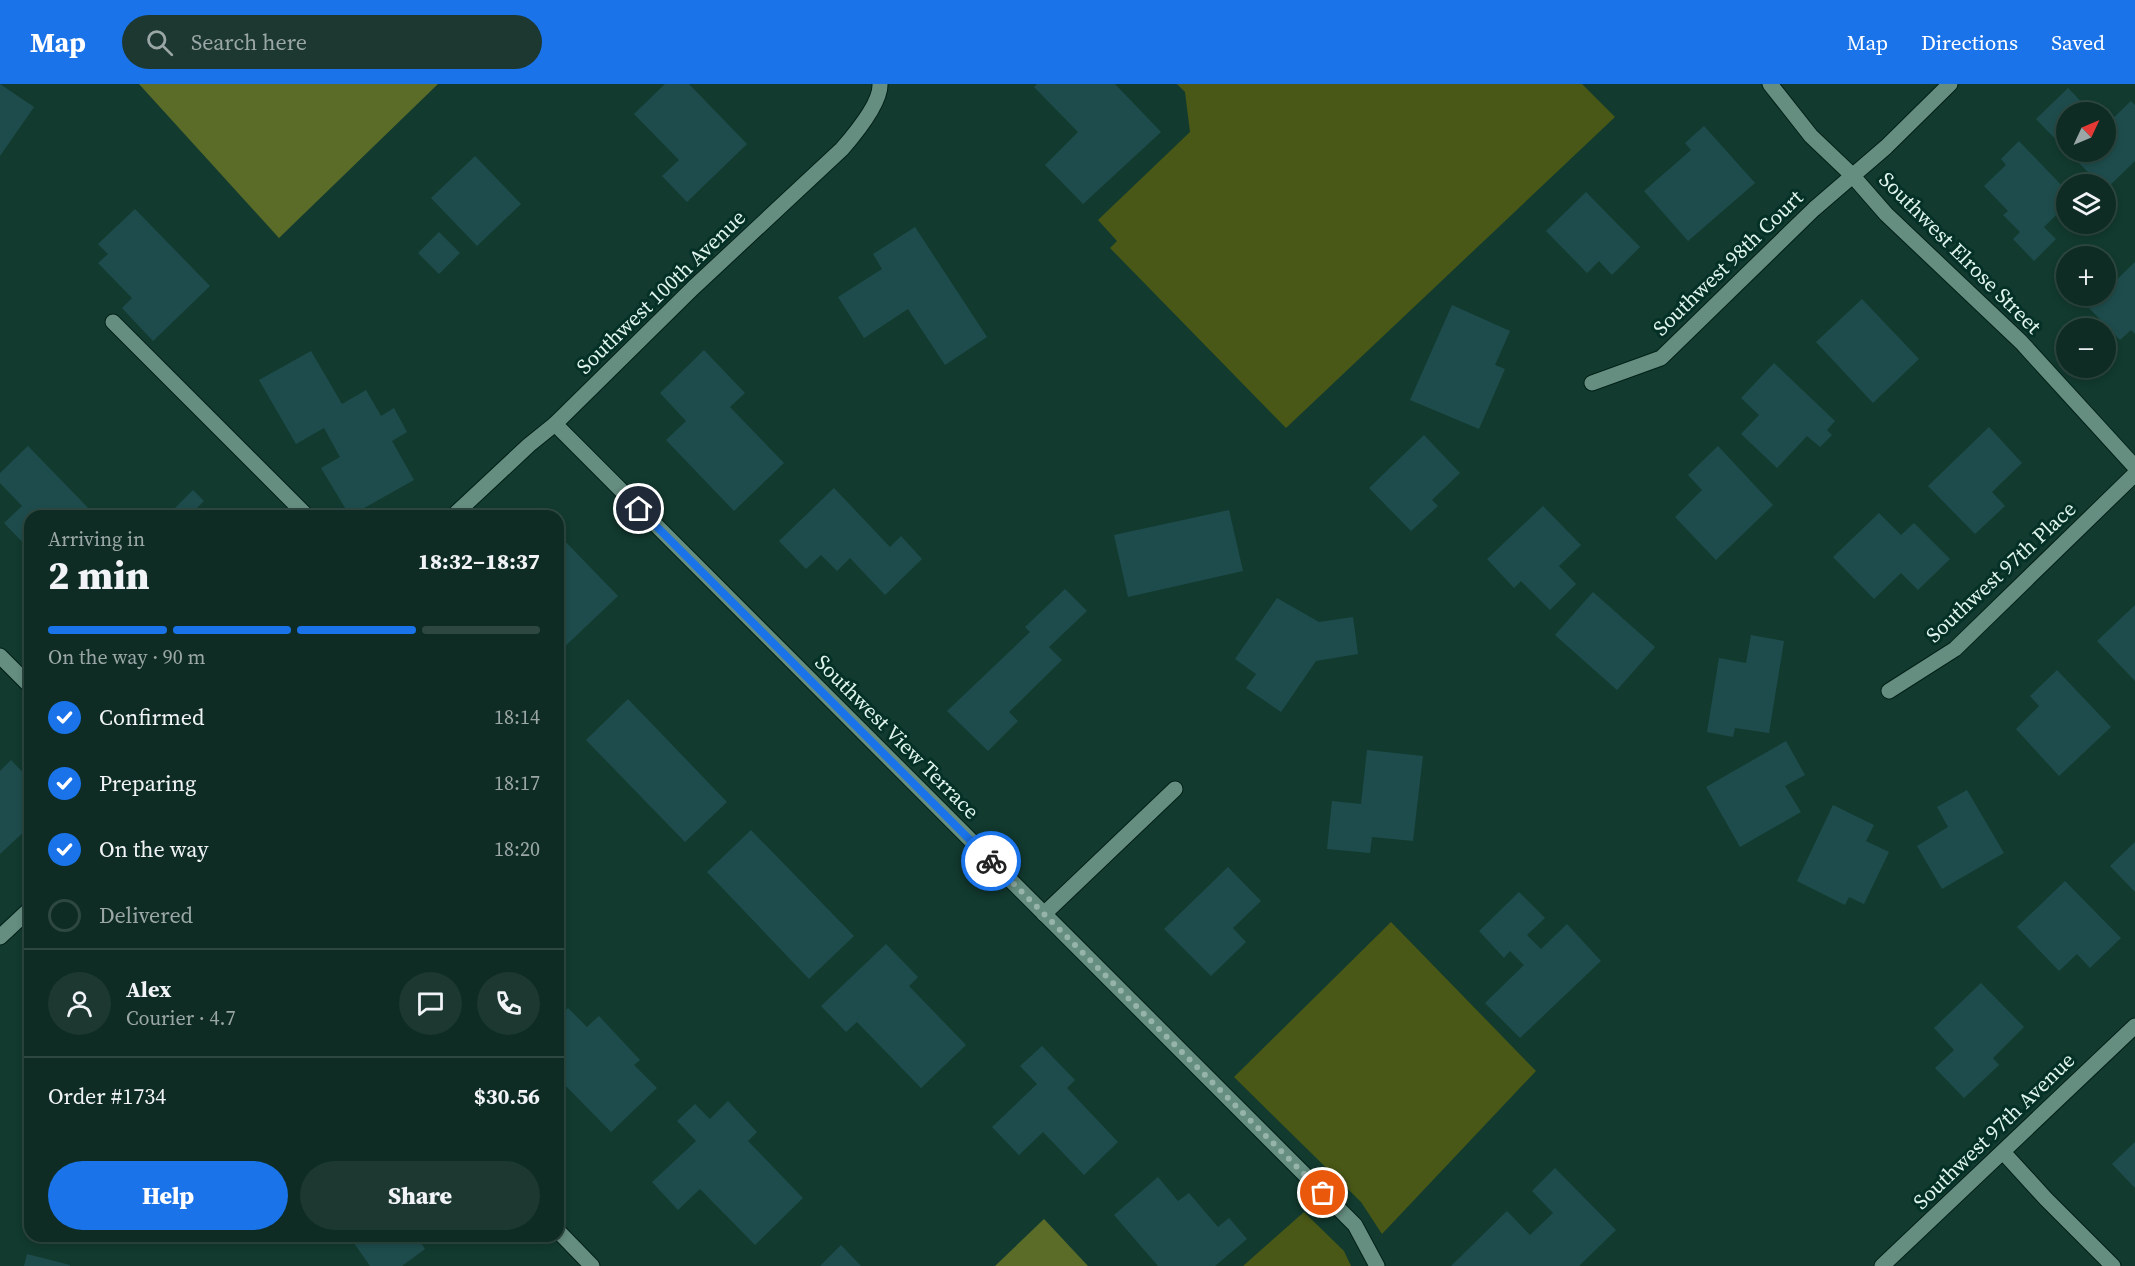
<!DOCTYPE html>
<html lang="en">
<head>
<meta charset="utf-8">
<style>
	body { margin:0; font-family:"Source Serif 4",serif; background:#1c3830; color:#f1f3f6; height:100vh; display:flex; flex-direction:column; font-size:22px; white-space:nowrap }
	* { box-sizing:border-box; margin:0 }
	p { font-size:20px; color:#9ba7a6 }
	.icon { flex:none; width:33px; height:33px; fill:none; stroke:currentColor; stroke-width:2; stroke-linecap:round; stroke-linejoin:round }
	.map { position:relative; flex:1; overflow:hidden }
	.drawer { position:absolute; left:24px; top:426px; width:540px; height:732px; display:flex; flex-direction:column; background:#0e2c23; border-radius:18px; box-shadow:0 3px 9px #0003,0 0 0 2px #2e4841 }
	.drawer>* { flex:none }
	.needle { width:39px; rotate:46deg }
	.buttons { position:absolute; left:2056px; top:18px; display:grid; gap:12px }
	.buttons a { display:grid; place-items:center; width:60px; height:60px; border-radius:50%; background:#0e2c23; box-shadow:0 3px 9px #0003,0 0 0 2px #2e4841; font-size:30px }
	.pin { position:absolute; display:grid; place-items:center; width:51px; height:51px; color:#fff; margin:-26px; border:3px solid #fff; border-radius:50%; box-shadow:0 2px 6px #0007 }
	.courier { position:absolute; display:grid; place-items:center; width:60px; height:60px; margin:-30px; border:4px solid #1a73e8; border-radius:50%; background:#fff; color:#222; box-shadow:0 2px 8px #0007 }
	.headline em { font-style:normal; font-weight:800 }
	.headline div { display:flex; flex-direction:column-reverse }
	.headline { display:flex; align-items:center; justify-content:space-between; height:102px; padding:0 24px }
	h1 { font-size:39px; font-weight:800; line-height:45px }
	.bar { display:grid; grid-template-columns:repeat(4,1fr); gap:9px 6px; align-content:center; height:72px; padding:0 24px }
	.bar i { height:8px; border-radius:4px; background:#2e4841 }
	.bar .current { background:#1a73e8 }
	.bar p { grid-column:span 4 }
	.line { display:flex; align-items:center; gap:15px; padding:0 24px; border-top:2px solid #2e4841 }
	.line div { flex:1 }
	.round { display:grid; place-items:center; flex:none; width:63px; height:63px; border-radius:32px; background:#1c3830 }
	ol { padding:0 24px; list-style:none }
	li { display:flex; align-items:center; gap:18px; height:66px }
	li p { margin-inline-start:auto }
	li .icon { padding:6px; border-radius:50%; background:#1a73e8; color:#fff; stroke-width:4 }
	li:last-child { color:#9ba7a6 }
	li i { width:33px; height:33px; border:3px solid #2e4841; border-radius:50% }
	.button { display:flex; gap:12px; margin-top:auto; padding:12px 24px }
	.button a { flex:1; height:69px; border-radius:36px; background:#1a73e8; color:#fff; font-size:24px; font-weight:800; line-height:69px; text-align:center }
	.button a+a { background:#1c3830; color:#f1f3f6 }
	header { display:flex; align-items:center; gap:36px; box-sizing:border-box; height:84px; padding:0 30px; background:#1a73e8; color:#fff }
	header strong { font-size:28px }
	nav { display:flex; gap:33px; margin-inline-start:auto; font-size:21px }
	.search { width:420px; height:54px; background:#1c3830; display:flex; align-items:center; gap:15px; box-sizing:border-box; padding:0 21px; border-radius:33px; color:#9ba7a6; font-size:22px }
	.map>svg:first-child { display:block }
	.green { fill:#495816 }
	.forest { fill:#5b6c28 }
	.building { fill:#1e4c4c }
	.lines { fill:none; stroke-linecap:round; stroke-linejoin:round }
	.minor-casing { stroke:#022018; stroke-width:17 }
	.minor { stroke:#658e80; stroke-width:15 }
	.done { stroke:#97b4aa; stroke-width:6; stroke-dasharray:0 10.8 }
	.route { stroke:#1a73e8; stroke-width:8 }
	.labels { text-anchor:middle; stroke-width:6; stroke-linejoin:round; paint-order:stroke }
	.street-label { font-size:21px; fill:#dff5ed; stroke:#053025 }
</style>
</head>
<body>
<header>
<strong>Map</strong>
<div class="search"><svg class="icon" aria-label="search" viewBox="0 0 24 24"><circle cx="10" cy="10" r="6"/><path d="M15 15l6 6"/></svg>Search here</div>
<nav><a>Map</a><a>Directions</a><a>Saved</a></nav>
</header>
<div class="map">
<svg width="2135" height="1182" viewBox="0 0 2135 1182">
	<rect width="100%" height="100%" fill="#123a2f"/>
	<g class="green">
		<path d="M1177 0H1582L1615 33 1286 344 1110 164 1117 157 1098 136 1190 48 1185 8Z"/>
		<path d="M1391 838 1536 987 1382 1150 1361 1118 1234 993Z"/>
		<path d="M1304 1128 1344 1167 1351 1182H1243Z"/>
	</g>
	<g class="forest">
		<path d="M139 0H438L279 154Z"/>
		<path d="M1044 1135 1088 1182H995Z"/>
	</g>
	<g class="building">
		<path d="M0 0 34 23 0 72Z"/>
		<path d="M665 0H689L747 60 687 118 662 92 679 76 634 30Z"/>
		<path d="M1037 0H1115L1161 48 1083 120 1045 81 1078 48 1034 3Z"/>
		<path d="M2068 4 2091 28H2067V67L2036 35Z"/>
		<path d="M2131 17 2135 21V77L2106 105V100H2100L2068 68H2106V41Z"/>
		<path d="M1704 42 1755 99 1688 157 1644 107 1691 66 1685 59Z"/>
		<path d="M2019 57 2067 107V120L2044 143 2056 155 2034 177 2013 155 2020 148 2003 131 2008 127 1984 102 2006 81 2001 75Z"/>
		<path d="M475 72 521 120 477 162 431 114Z"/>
		<path d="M1586 108 1640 163 1612 191 1599 177 1587 189 1546 147Z"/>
		<path d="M135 125 210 202 153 257 122 224 132 214 98 179 108 170 98 160Z"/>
		<path d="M915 143 987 253 945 281 908 225 864 254 838 213 882 185 873 170Z"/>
		<path d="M439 148 460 169 439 190 418 169Z"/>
		<path d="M2135 178V250L2131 246 2120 256 2088 223 2100 212H2106V206Z"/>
		<path d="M1862 215 1919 275 1873 319 1816 258Z"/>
		<path d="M1452 221 1510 247 1495 281 1505 285 1479 345 1410 316Z"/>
		<path d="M704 266 745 309 730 323 784 379 734 427 666 356 686 337 660 309Z"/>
		<path d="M311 267 342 320 366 306 381 332 394 324 407 348 392 357 414 396 350 432 321 384 340 373 324 344 296 360 259 296Z"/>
		<path d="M1774 279 1835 337 1827 346 1832 351 1820 363 1807 352 1777 384 1741 350 1759 331 1741 314Z"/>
		<path d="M1989 343 2022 379 1992 408 2005 422 1975 450 1928 402Z"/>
		<path d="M1424 351 1460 389 1432 416 1438 422 1411 447 1369 404Z"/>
		<path d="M28 362 96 432H30V466L4 439 22 422 0 399V389Z"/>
		<path d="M1718 362 1773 421 1716 476 1675 433 1702 406 1688 391Z"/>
		<path d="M834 404 890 463 901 452 922 475 885 511 850 474 837 487 821 471 806 485 779 457Z"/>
		<path d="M193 406 204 417 189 432H179L173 426Z"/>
		<path d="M1543 422 1581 461 1559 482 1576 500 1550 526 1521 497 1514 504 1487 475Z"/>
		<path d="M1229 426 1243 487 1128 513 1114 451Z"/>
		<path d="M1879 429 1901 451 1914 439 1950 475 1918 506 1901 489 1874 515 1833 473Z"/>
		<path d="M558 450 618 512 558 569Z"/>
		<path d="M1065 505 1087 527 1049 563 1062 576 1009 628 1018 637 988 667 947 627 1030 548 1025 543Z"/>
		<path d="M1593 508 1655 563 1617 606 1555 551Z"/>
		<path d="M1277 514 1319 538 1353 533 1358 570 1316 577 1281 628 1246 604 1256 590 1235 575Z"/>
		<path d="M2135 521V597L2097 557Z"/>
		<path d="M1751 551 1784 557 1769 649 1735 644 1733 653 1707 648 1719 574 1746 579Z"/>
		<path d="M2057 586 2111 643 2059 692 2016 645 2039 622 2030 612Z"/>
		<path d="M628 615 727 718 685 758 586 656Z"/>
		<path d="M1786 657 1805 691 1785 702 1801 728 1740 763 1706 703Z"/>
		<path d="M1367 666 1423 672 1413 757 1372 753 1370 769 1327 765 1332 717 1361 720Z"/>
		<path d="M11 676 30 696V742L0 770V687Z"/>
		<path d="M1967 706 2004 769 1942 805 1917 762 1948 743 1937 723Z"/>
		<path d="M1833 721 1874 741 1866 757 1889 768 1864 820 1849 813 1845 821 1797 797Z"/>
		<path d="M751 746 854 852 809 895 707 788Z"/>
		<path d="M2135 758V808L2110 782Z"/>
		<path d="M1228 783 1261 817 1233 844 1246 858 1211 892 1164 845Z"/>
		<path d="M2065 797 2121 854 2090 884 2077 870 2059 887 2017 843Z"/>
		<path d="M1519 808 1545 834 1527 851 1541 865 1567 840 1601 877 1520 954 1485 919 1524 881 1510 867 1504 874 1479 847Z"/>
		<path d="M886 860 918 893 909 902 966 961 921 1004 857 938 846 948 821 922Z"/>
		<path d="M1981 899 2024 943 1993 974 1999 981 1964 1014 1935 984 1954 966 1934 944Z"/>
		<path d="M568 924 587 943 599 932 640 976 634 981 657 1004 611 1048 558 994V934Z"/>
		<path d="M1042 962 1075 996 1067 1004 1118 1058 1084 1091 1043 1048 1019 1071 992 1043 1037 1000 1020 982Z"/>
		<path d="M728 1017 757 1048 748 1057 803 1114 755 1161 700 1105 678 1126 652 1098 696 1057 677 1037 695 1020 710 1035Z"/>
		<path d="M2135 1058V1104L2112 1080Z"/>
		<path d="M1555 1084 1616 1146 1579 1182H1451L1507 1127 1530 1151 1553 1129 1532 1107Z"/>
		<path d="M1158 1093 1178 1117 1189 1109 1218 1143 1229 1134 1247 1155 1215 1182H1158L1114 1131Z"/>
		<path d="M349 1152H416L425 1165 402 1182H370Z"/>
		<path d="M841 1161 861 1182H820Z"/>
		<path d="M27 1170 70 1181V1182H24Z"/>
	</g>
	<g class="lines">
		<defs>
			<g id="minor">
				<path d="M1770 0 1811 52 1852 91 1886 130 2021 258 2135 383"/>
				<path d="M113 238 307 432"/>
				<path d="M1592 299 1661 274 1814 125 1886 63 1950 0"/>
				<path d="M555 340 1355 1141 1377 1182"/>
				<path d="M453 432 529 361 555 340 693 204 842 65C855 50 881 19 880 0"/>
				<path d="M0 572 30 602"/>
				<path d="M1889 607 1955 565 2135 390"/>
				<path d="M1044 830 1175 705"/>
				<path d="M0 853 30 825"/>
				<path d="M2003 1068 2046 1115 2113 1182"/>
				<path d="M558 1147 592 1182"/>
				<path d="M1882 1182 2135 942"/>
			</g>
		</defs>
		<use href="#minor" class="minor-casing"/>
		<use href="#minor" class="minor"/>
	</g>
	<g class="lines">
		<path class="done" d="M991 777 1323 1109"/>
		<path class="route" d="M639 425 991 777"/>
	</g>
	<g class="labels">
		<g class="street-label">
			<text transform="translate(1960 169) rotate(45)" y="7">Southwest Elrose Street</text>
			<text transform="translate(1728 179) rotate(-44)" y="7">Southwest 98th Court</text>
			<text transform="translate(661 208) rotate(-44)" y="7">Southwest 100th Avenue</text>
			<text transform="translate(2001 488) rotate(-43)" y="7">Southwest 97th Place</text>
			<text transform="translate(897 653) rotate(45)" y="7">Southwest View Terrace</text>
			<text transform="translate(1994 1047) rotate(-44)" y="7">Southwest 97th Avenue</text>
		</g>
	</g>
</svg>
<div class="buttons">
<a><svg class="needle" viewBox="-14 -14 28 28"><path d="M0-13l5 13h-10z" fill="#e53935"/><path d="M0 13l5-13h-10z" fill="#9ba7a6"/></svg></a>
<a><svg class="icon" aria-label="layers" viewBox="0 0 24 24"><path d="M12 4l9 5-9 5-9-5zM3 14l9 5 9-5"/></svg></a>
<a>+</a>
<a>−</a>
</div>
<div class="pin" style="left:1323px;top:1109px;background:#ea580c"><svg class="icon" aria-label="bag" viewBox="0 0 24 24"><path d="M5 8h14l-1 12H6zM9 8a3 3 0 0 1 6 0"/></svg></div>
<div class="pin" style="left:639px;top:425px;background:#1f2937"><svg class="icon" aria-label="home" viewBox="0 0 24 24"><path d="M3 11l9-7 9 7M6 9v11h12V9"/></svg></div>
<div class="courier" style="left:991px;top:777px"><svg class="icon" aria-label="bike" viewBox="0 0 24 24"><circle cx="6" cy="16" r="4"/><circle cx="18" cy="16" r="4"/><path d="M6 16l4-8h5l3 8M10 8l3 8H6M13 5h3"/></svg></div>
<section class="drawer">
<div class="headline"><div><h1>2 min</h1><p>Arriving in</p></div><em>18:32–18:37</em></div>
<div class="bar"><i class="current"></i><i class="current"></i><i class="current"></i><i></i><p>On the way · 90 m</p></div>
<ol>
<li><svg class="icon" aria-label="check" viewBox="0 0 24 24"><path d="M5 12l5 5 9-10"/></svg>Confirmed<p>18:14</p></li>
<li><svg class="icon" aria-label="check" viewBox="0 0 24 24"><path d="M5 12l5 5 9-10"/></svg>Preparing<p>18:17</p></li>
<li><svg class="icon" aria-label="check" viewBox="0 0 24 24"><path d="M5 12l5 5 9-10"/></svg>On the way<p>18:20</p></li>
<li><i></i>Delivered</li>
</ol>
<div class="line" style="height:108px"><a class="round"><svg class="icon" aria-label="person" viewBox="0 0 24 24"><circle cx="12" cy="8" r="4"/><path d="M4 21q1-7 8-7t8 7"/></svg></a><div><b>Alex</b><p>Courier · 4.7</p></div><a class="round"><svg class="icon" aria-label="chat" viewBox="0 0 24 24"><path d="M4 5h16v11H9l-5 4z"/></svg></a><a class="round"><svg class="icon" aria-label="phone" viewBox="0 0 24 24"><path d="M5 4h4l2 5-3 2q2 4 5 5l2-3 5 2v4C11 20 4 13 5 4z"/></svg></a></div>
<div class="line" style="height:78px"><div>Order #1734</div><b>$30.56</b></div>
<div class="button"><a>Help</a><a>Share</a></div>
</section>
</div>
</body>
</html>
